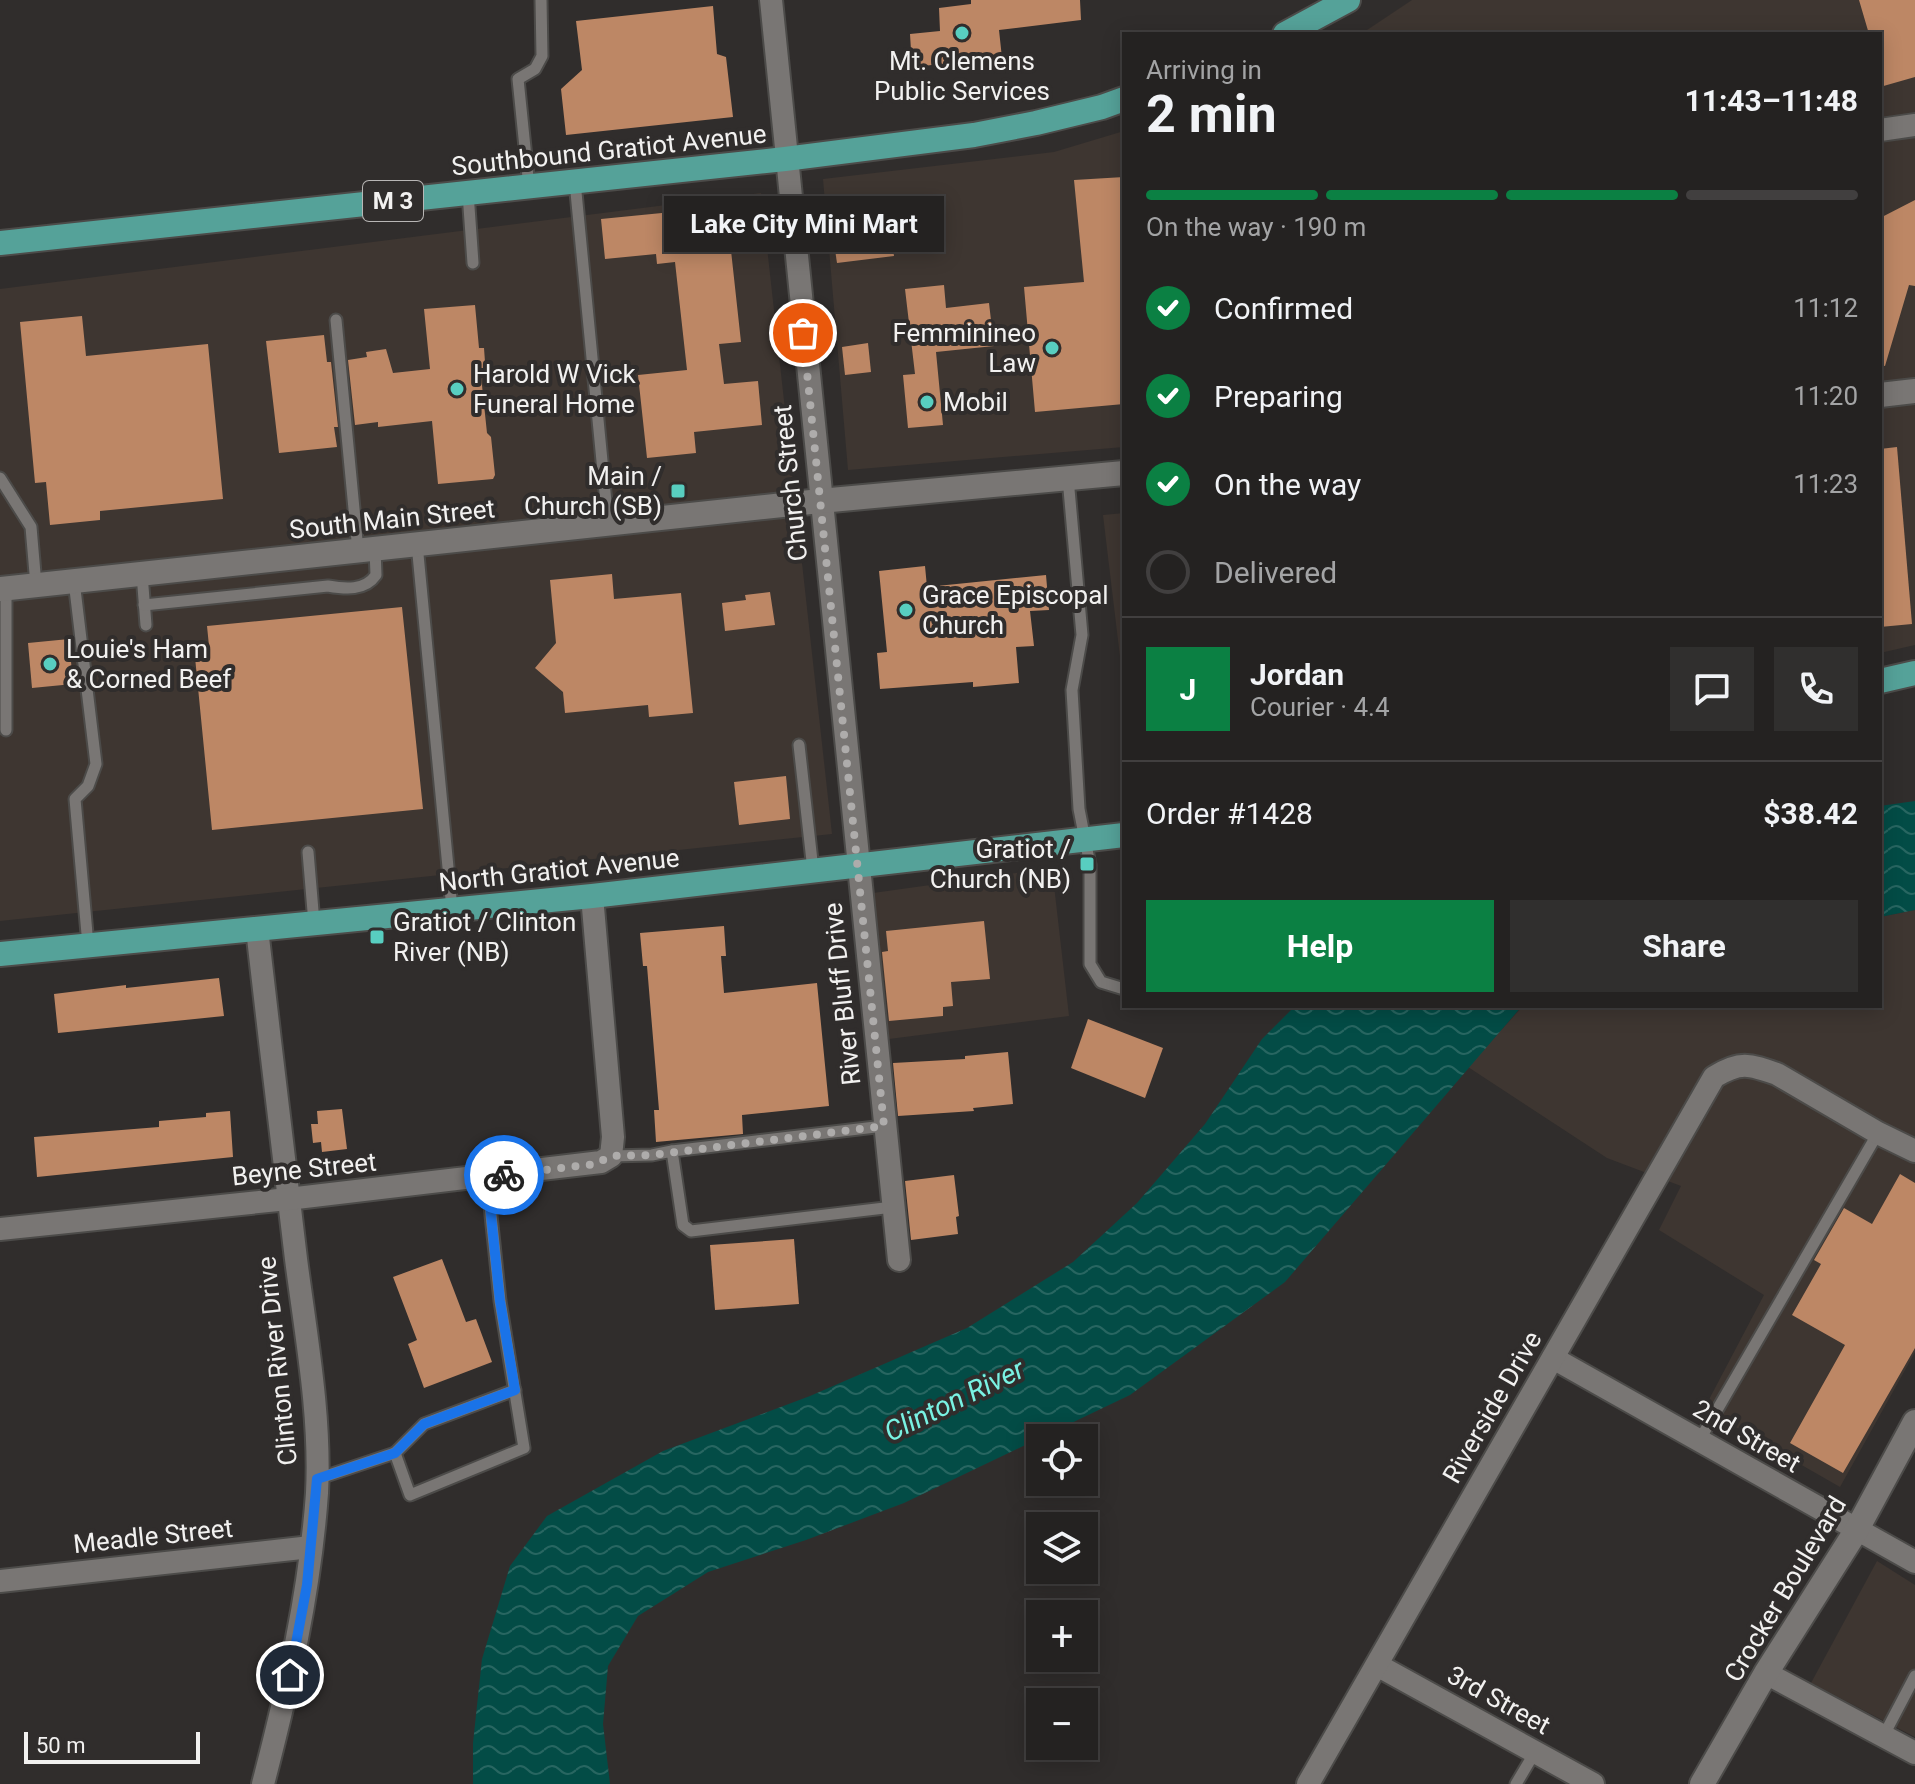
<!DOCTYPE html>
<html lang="en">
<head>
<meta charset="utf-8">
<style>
	body { margin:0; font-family:Roboto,sans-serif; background:#302f2e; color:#f1f3f6; height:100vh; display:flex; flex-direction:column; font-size:30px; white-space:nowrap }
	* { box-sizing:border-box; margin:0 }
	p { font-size:26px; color:#a3a4a5 }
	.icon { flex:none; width:44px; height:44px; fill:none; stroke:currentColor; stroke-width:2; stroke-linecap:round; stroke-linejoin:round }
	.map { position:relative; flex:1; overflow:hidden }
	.sheet { position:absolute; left:1122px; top:32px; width:760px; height:976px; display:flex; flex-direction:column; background:#242221; border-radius:0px; box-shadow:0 4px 20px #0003,0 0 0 2px #413f3f }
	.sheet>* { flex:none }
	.buttons { position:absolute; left:1026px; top:1424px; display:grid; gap:16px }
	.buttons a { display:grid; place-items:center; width:72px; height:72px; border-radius:0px; background:#242221; box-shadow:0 4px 20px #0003,0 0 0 2px #413f3f; font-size:40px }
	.scale { position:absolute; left:24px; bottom:20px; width:176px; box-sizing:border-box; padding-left:8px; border:4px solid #f2f1f0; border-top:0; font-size:22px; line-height:28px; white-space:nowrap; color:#f2f1f0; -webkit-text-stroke:6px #302d2c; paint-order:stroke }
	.pin { position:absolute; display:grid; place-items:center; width:68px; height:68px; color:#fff; margin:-34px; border:4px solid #fff; border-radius:50%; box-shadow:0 2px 8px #0007 }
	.courier { position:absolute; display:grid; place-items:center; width:80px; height:80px; margin:-40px; border:6px solid #1a73e8; border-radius:50%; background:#fff; color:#222; box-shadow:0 2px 10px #0007 }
	.bubble { position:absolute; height:56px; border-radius:0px; background:#242221; box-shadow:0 4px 20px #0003,0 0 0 2px #413f3f; font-size:26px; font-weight:700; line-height:56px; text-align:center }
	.summary em { font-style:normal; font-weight:700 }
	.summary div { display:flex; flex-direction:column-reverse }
	.summary { display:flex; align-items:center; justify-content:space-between; height:136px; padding:0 24px }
	h1 { font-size:52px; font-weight:700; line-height:60px }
	.bar { display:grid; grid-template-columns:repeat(4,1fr); gap:12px 8px; align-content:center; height:96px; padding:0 24px }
	.bar i { height:10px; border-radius:6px; background:#413f3f }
	.bar .active { background:#0b8043 }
	.bar p { grid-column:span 4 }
	.line { display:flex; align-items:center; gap:20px; padding:0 24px; border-top:2px solid #413f3f }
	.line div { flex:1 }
	.round { display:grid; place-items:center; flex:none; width:84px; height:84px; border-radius:0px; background:#302f2e }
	ol { padding:0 24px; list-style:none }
	li { display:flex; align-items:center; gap:24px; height:88px }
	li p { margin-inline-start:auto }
	li .icon { padding:8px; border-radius:50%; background:#0b8043; color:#fff; stroke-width:4 }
	li:last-child { color:#a3a4a5 }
	li i { width:44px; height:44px; border:4px solid #413f3f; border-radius:50% }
	.primary-button { display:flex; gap:16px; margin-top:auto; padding:16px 24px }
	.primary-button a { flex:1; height:92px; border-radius:0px; background:#0b8043; color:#fff; font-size:32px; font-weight:700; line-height:92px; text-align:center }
	.primary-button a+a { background:#302f2e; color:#f1f3f6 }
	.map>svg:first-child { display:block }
	.built { fill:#3e3631 }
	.water { fill:url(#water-waves) }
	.building { fill:#bd8765 }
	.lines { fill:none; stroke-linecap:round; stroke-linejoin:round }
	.lane-casing { stroke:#4c4b49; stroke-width:15 }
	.street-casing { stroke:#4c4b49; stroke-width:26 }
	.secondary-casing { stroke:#4c4b49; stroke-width:28 }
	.primary-casing { stroke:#4c4b49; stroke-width:28 }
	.lane { stroke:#797674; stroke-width:11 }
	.street { stroke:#797674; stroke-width:22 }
	.secondary { stroke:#797674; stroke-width:24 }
	.primary { stroke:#55a299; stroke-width:24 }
	.done { stroke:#aeacab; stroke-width:8; stroke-dasharray:0 14.4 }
	.route { stroke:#1a73e8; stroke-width:10 }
	.poi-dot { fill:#58cec0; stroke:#302d2c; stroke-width:3 }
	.labels { text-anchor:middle; stroke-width:8; stroke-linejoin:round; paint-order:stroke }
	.shield { fill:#302d2c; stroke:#b8b6b5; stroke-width:2 }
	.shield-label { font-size:24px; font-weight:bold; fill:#f2f1f0 }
	.poi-label { font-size:26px; fill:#f2f1f0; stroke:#302d2c; text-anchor:start }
	.street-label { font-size:26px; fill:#f2f1f0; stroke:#302d2c }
	.water-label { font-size:28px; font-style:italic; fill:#79f2e3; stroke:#302d2c }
</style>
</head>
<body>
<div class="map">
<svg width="1915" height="1784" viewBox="0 0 1915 1784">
	<defs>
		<pattern id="water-waves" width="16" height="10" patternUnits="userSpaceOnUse" patternTransform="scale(2)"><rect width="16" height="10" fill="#034c46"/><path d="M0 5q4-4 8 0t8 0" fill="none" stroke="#286661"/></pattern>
	</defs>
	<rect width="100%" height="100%" fill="#302d2c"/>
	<g class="built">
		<path d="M1412 0H1915V645L1880 653V34H1361Z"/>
		<path d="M1124 131V447L848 470 823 179 1054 152Z"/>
		<path d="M761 193 832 834 0 921V289Z"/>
		<path d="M1124 513V690L1103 515Z"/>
		<path d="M1052 868 1069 1016 889 1039 873 893Z"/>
		<path d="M1915 910V1352L1840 1487 1704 1409 1764 1295 1659 1230 1681 1186 1607 1158 1468 1067 1523 1006H1880V917Z"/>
		<path d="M1877 1561 1915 1585V1737L1811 1683Z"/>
	</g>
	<g class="water">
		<path d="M1915 801V910L1880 917V806Z"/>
		<path d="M1295 1006H1522L1285 1282 1130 1395 904 1503 806 1540 708 1572 638 1616 608 1666 603 1724 610 1784H473V1743L482 1659 510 1566 547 1516 663 1451 810 1396 967 1328 1073 1262 1137 1203 1205 1124 1262 1039Z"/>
	</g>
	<g class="building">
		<path d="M971 0H1080L1081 20 999 30 1002 58 912 67 910 34 940 31 939 8 971 4Z"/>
		<path d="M1859 0H1915V77L1880 87V34H1869Z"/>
		<path d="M713 6 717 54 726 57 733 117 566 135 561 89 582 70 576 21Z"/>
		<path d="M1124 177V404L1035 412 1024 287 1084 282 1074 180Z"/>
		<path d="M1915 200V286L1909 285 1885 366 1880 365V218Z"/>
		<path d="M672 212 673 228 728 223 741 342 719 344 724 384 758 381 762 425 694 432 696 453 647 458 638 375 687 370 675 262 657 264 656 254 605 259 601 219Z"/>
		<path d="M890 229 894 256 837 263 833 236Z"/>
		<path d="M944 285 946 308 989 303 994 346 936 352 943 425 908 428 903 375 915 374 905 289Z"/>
		<path d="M475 305 479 348H484L486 376H481L487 433 491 437 495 475 493 479 438 484 432 421 378 427V422L355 425 348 360 367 357 366 352 386 349 393 373 430 369 424 309Z"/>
		<path d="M82 316 86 356 208 344 223 499 100 511V520L50 525 46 482 35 483 20 322Z"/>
		<path d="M324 335 327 362H331L338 427H334L337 447 279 453 266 341Z"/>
		<path d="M868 343 871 372 845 375 842 347Z"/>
		<path d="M1897 447 1912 624 1880 627V449Z"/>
		<path d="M925 566 927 587 1046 575 1049 610 1030 611 1034 646 1016 647 1019 683 973 687V682L880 689 877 653 887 652 879 571Z"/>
		<path d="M612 574 614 599 681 593 693 713 649 717 648 705 565 713 563 692 535 668 556 643 550 580Z"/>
		<path d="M770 592 775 625 725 631 722 603 746 600 745 595Z"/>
		<path d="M402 607 423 809 212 830 194 647 209 646 207 626Z"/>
		<path d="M69 639 73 684 32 688 28 643Z"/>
		<path d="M786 776 790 819 739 825 734 782Z"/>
		<path d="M984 921 990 979 951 982 953 1006 943 1007V1016L889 1021 882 952 888 951 886 931Z"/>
		<path d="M724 926 726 956H721L724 993 817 983 829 1106 742 1115 743 1134 656 1142 654 1110H659L647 966H643L640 933Z"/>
		<path d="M219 978 224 1016 58 1033 54 994 126 985V988Z"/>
		<path d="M1088 1019 1163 1048 1145 1098 1071 1068Z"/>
		<path d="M1008 1052 1013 1104 973 1108 974 1111 898 1116 893 1063 965 1059V1056Z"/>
		<path d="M342 1109 347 1149 322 1152 321 1142 313 1143 311 1124H318L317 1111Z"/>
		<path d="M230 1111 233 1157 37 1177 34 1137 159 1127V1121L206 1117V1113Z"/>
		<path d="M1900 1174 1915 1183V1348L1843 1473 1790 1443 1845 1345 1792 1315 1821 1264 1814 1260 1844 1208 1872 1224Z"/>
		<path d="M954 1175 959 1216 956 1217 958 1234 911 1240 905 1181Z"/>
		<path d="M794 1239 799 1304 715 1310 710 1245Z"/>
		<path d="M442 1259 466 1322 476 1319 492 1362 424 1388 408 1344 417 1340 393 1277Z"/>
	</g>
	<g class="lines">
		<defs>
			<g id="lane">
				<path d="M575 182 608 523"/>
				<path d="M529 187 518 79 535 69 542 56 541 0"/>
				<path d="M468 193 473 263"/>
				<path d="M336 320 358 551"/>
				<path d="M0 478 31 527 36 585"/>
				<path d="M1068 478 1082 635 1072 690 1079 809 1090 865V964L1101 982 1124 989"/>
				<path d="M417 544 452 909"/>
				<path d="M142 574 146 625"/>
				<path d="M74 581 96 764 88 786 75 799 88 945"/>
				<path d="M6 589V730"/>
				<path d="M144 605 328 586C345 589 365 591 376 575L375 549"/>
				<path d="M799 745 813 870"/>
				<path d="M308 852 314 923"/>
				<path d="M672 1151 884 1126"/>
				<path d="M611 1156 652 1155 672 1151 683 1225 691 1231 893 1207"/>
				<path d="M1699 1441 1878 1133"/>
				<path d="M395 1453 424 1424 515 1390"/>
				<path d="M317 1479 395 1453 410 1495 524 1448 500 1301 487 1177"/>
				<path d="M1884 1735 1915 1676"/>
				<path d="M1516 1784 1535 1752"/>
			</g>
			<g id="street">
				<path d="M771 0 899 1260"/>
				<path d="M1880 130 1915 125"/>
				<path d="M257 929C270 1039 282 1149 296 1259 306 1336 321 1416 317 1493 310 1592 288 1688 263 1784"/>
				<path d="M0 1229 288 1199 601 1162 611 1156 613 1137 592 896"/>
				<path d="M1553 1358 1915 1562"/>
				<path d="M0 1581 311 1547"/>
				<path d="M1377 1665 1593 1784"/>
				<path d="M1766 1673 1915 1753"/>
				<path d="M1308 1784 1714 1077C1740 1061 1749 1064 1777 1074L1878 1133 1915 1151"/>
			</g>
			<g id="secondary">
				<path d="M1880 395 1915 391"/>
				<path d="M0 589 820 501 1124 473"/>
				<path d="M1702 1784 1766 1673 1856 1531 1915 1422"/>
			</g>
			<g id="primary">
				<path d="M1285 34 1348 0"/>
				<path d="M0 243 785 159 974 135 1036 123 1102 107 1124 99"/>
				<path d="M1880 681 1915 673"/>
				<path d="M0 954 592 896 1124 835"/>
			</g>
		</defs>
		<use href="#lane" class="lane-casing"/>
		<use href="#street" class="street-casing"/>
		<use href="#secondary" class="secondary-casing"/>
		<use href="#primary" class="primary-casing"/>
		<use href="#lane" class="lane"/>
		<use href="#street" class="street"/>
		<use href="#secondary" class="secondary"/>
		<use href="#primary" class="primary"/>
	</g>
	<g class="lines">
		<path class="done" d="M504 1175 595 1164 611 1156 652 1155 884 1126 803 333"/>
		<path class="route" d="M290 1675 307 1585 317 1479 395 1453 424 1424 515 1390 500 1301 487 1177 504 1175"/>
	</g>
	<g class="poi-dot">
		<circle cx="962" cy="33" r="8"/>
		<circle cx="1052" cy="348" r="8"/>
		<circle cx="457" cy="389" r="8"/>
		<circle cx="927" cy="402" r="8"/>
		<rect x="670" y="483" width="16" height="16" rx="4"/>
		<circle cx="906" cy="610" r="8"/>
		<circle cx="50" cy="664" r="8"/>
		<rect x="1079" y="856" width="16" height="16" rx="4"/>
		<rect x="369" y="929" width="16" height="16" rx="4"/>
	</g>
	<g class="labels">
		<rect class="shield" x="363" y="181" width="60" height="40" rx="6"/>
		<g class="shield-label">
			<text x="393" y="209">M 3</text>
		</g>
		<g class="poi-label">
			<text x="962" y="70" text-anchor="middle">Mt. Clemens<tspan x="962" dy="30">Public Services</tspan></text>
			<text x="1036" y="342" text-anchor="end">Femminineo<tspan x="1036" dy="30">Law</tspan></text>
			<text x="473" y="383">Harold W Vick<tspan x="473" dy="30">Funeral Home</tspan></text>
			<text x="943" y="411">Mobil</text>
			<text x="662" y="485" text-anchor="end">Main /<tspan x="662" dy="30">Church (SB)</tspan></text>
			<text x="922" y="604">Grace Episcopal<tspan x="922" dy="30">Church</tspan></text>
			<text x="66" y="658">Louie's Ham<tspan x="66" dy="30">&amp; Corned Beef</tspan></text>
			<text x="1071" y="858" text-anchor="end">Gratiot /<tspan x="1071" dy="30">Church (NB)</tspan></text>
			<text x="393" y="931">Gratiot / Clinton<tspan x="393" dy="30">River (NB)</tspan></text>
		</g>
		<g class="street-label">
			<text transform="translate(609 150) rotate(-6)" y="9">Southbound Gratiot Avenue</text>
			<text transform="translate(790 483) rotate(-96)" y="9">Church Street</text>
			<text transform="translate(392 519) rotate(-6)" y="9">South Main Street</text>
			<text transform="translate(559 870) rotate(-6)" y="9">North Gratiot Avenue</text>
			<text transform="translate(842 994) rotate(-96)" y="9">River Bluff Drive</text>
			<text transform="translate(304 1169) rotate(-6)" y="9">Beyne Street</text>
			<text transform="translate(277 1361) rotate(-96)" y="9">Clinton River Drive</text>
			<text transform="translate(1492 1407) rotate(-60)" y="9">Riverside Drive</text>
			<text transform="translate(1747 1436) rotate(30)" y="9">2nd Street</text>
			<text transform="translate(153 1536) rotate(-6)" y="9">Meadle Street</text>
			<text transform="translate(1785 1589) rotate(-59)" y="9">Crocker Boulevard</text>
			<text transform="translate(1499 1700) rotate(29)" y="9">3rd Street</text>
		</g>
		<g class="water-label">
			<text transform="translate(954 1400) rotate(-26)" y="10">Clinton River</text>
		</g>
	</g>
</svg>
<div class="buttons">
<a><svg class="icon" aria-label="locate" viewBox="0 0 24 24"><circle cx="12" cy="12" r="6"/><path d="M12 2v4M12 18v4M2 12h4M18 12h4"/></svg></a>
<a><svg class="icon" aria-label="layers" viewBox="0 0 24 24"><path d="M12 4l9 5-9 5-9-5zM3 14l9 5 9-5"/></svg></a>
<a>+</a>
<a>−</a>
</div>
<div class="scale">50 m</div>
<div class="pin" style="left:803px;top:333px;background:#ea580c"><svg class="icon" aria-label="bag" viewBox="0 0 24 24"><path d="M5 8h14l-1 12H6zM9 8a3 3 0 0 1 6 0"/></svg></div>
<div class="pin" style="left:290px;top:1675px;background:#1f2937"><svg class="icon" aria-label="home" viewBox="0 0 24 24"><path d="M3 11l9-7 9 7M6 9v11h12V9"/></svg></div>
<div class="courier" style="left:504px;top:1175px"><svg class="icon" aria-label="bike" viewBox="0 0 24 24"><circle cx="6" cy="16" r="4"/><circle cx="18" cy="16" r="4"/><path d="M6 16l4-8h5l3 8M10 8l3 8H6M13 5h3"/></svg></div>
<div class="bubble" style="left:664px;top:196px;width:280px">Lake City Mini Mart</div>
<section class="sheet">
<div class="summary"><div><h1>2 min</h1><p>Arriving in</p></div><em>11:43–11:48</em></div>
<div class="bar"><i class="active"></i><i class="active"></i><i class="active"></i><i></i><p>On the way · 190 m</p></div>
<ol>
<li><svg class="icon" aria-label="check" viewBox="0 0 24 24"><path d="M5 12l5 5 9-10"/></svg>Confirmed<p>11:12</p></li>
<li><svg class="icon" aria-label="check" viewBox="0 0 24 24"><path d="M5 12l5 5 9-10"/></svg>Preparing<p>11:20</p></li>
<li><svg class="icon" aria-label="check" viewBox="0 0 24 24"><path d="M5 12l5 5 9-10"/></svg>On the way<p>11:23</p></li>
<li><i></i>Delivered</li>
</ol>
<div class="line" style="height:144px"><b class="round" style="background:#0b8043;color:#fff">J</b><div><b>Jordan</b><p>Courier · 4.4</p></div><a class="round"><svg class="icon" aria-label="chat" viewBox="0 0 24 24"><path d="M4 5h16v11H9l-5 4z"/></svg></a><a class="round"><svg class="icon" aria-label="phone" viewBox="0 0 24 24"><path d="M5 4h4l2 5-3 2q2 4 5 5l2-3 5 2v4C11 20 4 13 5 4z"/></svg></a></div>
<div class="line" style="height:104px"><div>Order #1428</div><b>$38.42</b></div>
<div class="primary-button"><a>Help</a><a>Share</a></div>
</section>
</div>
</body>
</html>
